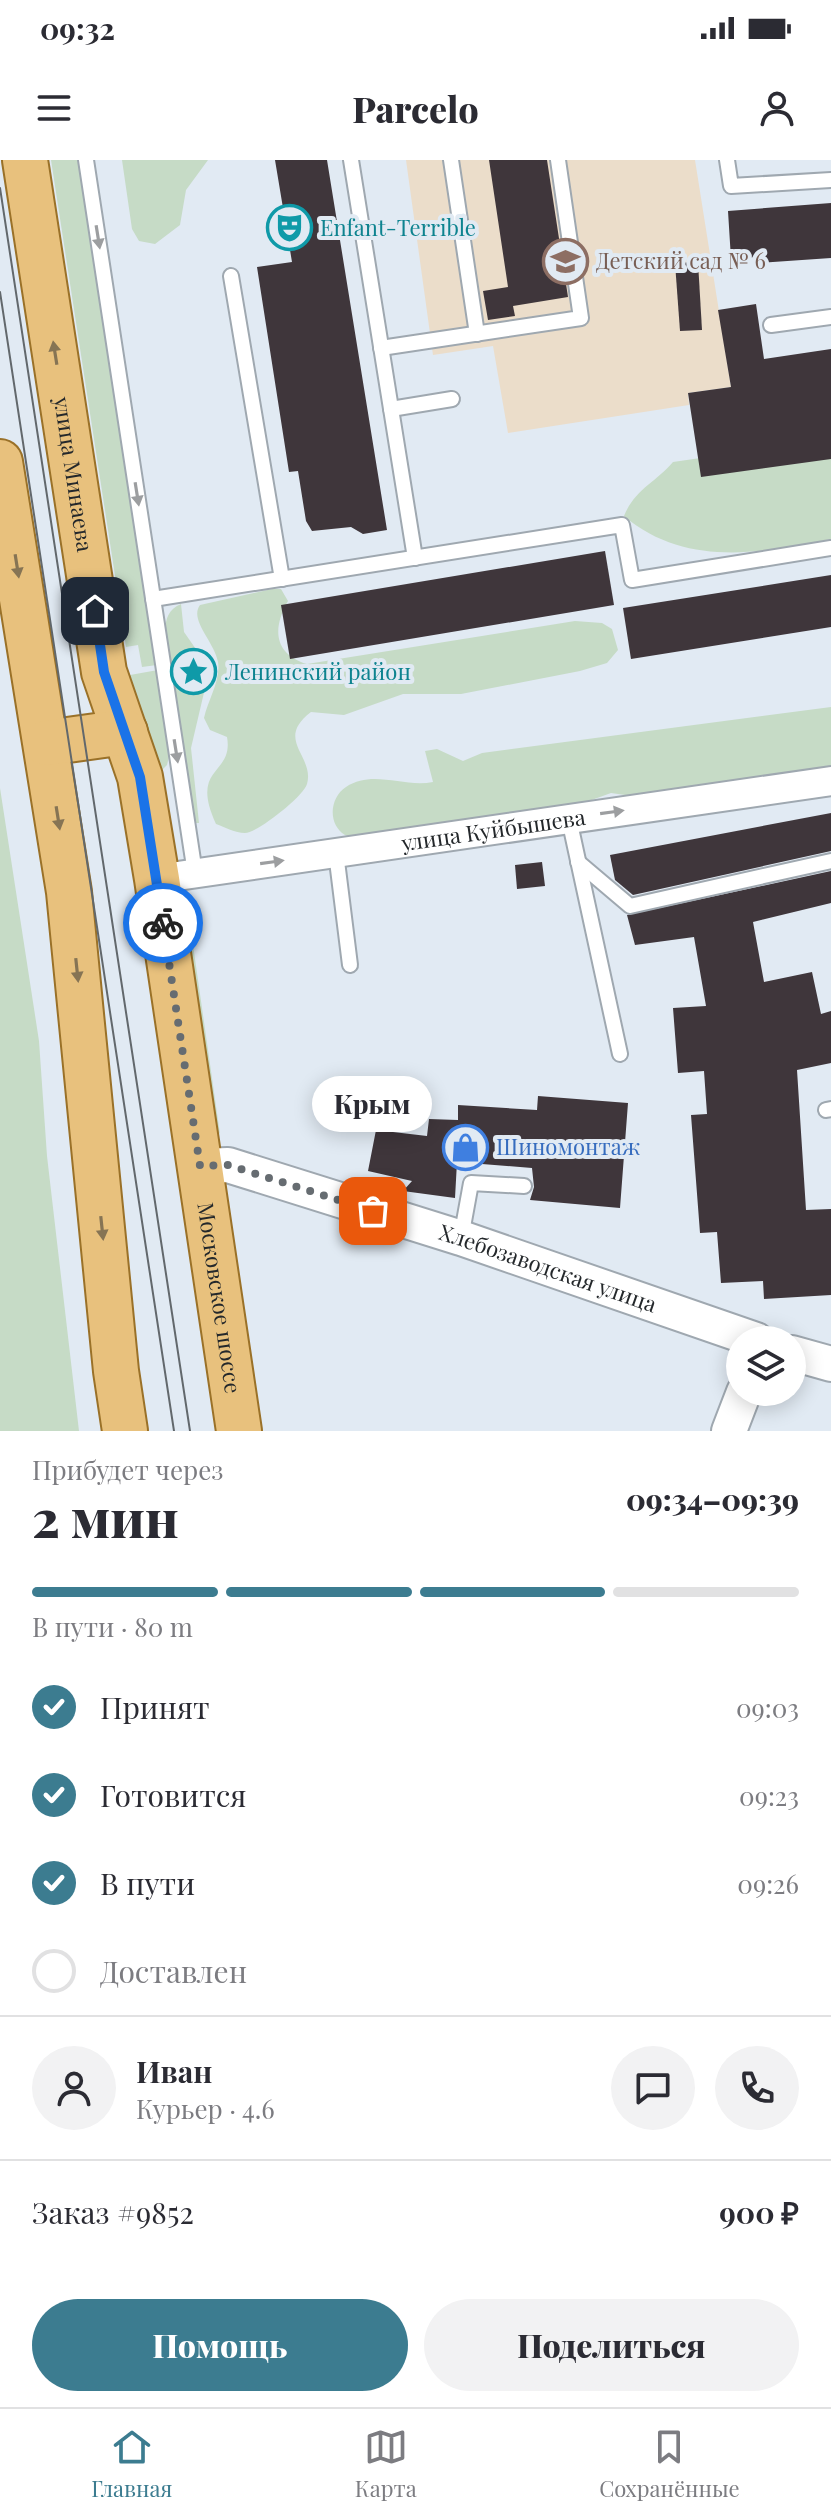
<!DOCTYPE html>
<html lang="ru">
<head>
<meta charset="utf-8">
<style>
	body { margin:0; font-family:"Playfair Display",serif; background:#f2f2f3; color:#2b2b33; height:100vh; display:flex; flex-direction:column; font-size:30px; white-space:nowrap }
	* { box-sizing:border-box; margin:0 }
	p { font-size:26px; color:#7c7c81 }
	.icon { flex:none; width:44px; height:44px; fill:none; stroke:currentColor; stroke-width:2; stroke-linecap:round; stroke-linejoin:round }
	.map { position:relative; height:1271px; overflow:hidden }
	.details { display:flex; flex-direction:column; background:#fff; flex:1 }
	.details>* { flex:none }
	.buttons { position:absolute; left:726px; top:1166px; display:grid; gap:16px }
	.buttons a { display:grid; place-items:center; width:80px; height:80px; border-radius:50%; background:#fff; box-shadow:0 4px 20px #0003; font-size:40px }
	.pin { position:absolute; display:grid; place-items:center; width:68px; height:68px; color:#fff; margin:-34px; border-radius:16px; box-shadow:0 4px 12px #0006 }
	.courier { position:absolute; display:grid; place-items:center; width:80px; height:80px; margin:-40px; border:6px solid #1a73e8; border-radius:50%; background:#fff; color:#222; box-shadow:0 2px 10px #0007 }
	.bubble { position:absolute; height:56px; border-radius:28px; background:#fff; box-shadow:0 4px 20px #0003; font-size:26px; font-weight:800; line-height:56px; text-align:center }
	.head em { font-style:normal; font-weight:800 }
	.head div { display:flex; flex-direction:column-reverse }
	.head { display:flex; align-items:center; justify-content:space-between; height:136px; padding:0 32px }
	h1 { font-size:52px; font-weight:800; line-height:60px }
	.bar { display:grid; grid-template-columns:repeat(4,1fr); gap:12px 8px; align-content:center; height:96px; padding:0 32px }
	.bar i { height:10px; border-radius:6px; background:#e1e1e2 }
	.bar .active { background:#3c7c90 }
	.bar p { grid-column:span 4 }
	.line { display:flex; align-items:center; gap:20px; padding:0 32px; border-top:2px solid #e1e1e2 }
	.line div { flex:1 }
	.round { display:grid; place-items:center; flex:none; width:84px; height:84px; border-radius:42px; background:#f2f2f3 }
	ol { padding:0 32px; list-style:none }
	li { display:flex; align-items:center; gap:24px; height:88px }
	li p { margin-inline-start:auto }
	li .icon { padding:8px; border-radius:50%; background:#3c7c90; color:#fff; stroke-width:4 }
	li:last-child { color:#7c7c81 }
	li i { width:44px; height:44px; border:4px solid #e1e1e2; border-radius:50% }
	.primary-button { display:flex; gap:16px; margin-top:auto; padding:16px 32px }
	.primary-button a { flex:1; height:92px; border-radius:48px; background:#3c7c90; color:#fff; font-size:32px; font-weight:800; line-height:92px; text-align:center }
	.primary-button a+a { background:#f2f2f3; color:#2b2b33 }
	.status { display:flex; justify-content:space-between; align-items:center; height:56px; padding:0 40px; background:#fff; direction:ltr }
	.status svg { height:22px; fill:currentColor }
	header { display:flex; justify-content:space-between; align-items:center; height:104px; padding:0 32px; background:#fff; font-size:36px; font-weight:800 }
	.tab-bar { display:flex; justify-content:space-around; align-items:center; height:112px; border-top:2px solid #e1e1e2; background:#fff; font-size:22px; color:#7c7c81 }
	.tab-bar a { display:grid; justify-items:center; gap:4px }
	.tab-bar .active { color:#3c7c90 }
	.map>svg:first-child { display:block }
	.education { fill:#ebddca }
	.green { fill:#c6dbc6 }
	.building { fill:#3f363b }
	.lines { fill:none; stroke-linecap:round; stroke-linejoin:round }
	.service-casing { stroke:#9fa8b0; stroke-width:18 }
	.minor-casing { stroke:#9fa8b0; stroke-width:32 }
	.tertiary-casing { stroke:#9fa8b0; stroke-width:38 }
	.primary-casing { stroke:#9a7128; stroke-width:48 }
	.service { stroke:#fff; stroke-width:14 }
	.minor { stroke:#fff; stroke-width:28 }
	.tertiary { stroke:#fff; stroke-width:34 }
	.primary { stroke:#e8c17d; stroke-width:44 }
	.tram { stroke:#62686c; stroke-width:2 }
	.oneway { fill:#9c9ea0 }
	.oneway2 { fill:#867454 }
	.done { stroke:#666c71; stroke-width:8; stroke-dasharray:0 14.4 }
	.route { stroke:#1a73e8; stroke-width:10 }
	.labels { text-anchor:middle; stroke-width:8; stroke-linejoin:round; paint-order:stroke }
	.culture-label { font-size:22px; fill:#0d838f; stroke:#e1eaf3; text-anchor:start }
	.education-label { font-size:22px; fill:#785e54; stroke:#e1eaf3; text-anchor:start }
	.street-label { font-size:22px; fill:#24282b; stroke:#e1eaf3 }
	.shop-label { font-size:22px; fill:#366cbe; stroke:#e1eaf3; text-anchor:start }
</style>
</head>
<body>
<div class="status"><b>09:32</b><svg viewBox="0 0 49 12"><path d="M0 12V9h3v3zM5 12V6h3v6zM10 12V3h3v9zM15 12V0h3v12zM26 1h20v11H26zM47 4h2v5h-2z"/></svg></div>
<header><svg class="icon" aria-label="menu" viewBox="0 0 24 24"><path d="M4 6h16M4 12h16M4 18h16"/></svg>Parcelo<svg class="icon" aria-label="person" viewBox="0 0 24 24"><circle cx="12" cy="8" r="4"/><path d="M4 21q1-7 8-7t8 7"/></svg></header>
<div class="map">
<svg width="831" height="1271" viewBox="0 0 831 1271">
	<rect width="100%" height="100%" fill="#e1eaf3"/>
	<path class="education" d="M406 0H695L731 227 688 233 689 245 508 273 493 186 433 195Z"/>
	<g class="green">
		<path d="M51 0H79L157 505 142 507 138 485 126 487Z"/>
		<path d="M122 0H208L186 30 180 65 155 84 139 81 132 69Z"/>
		<path d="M831 279V379C760 394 684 407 624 356 635 329 655 323 673 302Z"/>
		<path d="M272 429H281L288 441C272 469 274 494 307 504L575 461 602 463 612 469 618 490 607 503 580 511 461 534H403L344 555 311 552C274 580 315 596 307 624 303 637 257 673 245 673 235 673 225 667 216 664 189 605 234 616 227 577L210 570 204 558C208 540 221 520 218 502 214 481 189 460 200 445Z"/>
		<path d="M181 444 184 472 200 495 170 502C167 482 157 454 181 444Z"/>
		<path d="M202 499 206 524 191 588 199 663H195L171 507Z"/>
		<path d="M158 510 170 593 167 605 160 612 144 602 130 515Z"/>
		<path d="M831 547V612L639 637 611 633 575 646 370 678C363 678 351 678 345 675 327 664 330 637 346 627 373 609 404 628 433 622L425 591 437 589 463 601 482 593Z"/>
		<path d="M0 628 39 881 47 996 79 1271H0Z"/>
		<path d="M187 743 220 974 213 965 181 752Z"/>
	</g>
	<g class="building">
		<path d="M275 0H327L387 370 363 374 351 367 312 371 306 361 298 311 289 312 257 107 292 102Z"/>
		<path d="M489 0H547L568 137 513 146 515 156 488 160 483 131 508 127Z"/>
		<path d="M831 43V98L760 103 759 97 731 99 728 51Z"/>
		<path d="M698 102 702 170 680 171 675 103Z"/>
		<path d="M756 144 764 199 831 189V299L701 317 688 233 731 227 718 150Z"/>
		<path d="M605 391 614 445 290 499 281 445Z"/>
		<path d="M831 415V467L631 499 623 448Z"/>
		<path d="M831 653V691L633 735 615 720 610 695Z"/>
		<path d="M542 702 545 726 517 729 515 705Z"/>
		<path d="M831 711V743L753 762 764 822 812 812 821 854 831 851V903L797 910 806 1050 831 1049V1135L764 1139 763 1121 721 1123 717 1072 700 1073 691 955 707 954 704 911 678 913 673 848 706 846 694 777 635 785 627 755Z"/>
		<path d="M538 936 628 943 620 1048 530 1040 534 1027 532 1008 457 1002 455 1038 403 1031 412 1021 368 1011 376 970 427 976 429 959 458 960V945L537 950Z"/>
	</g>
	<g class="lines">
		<defs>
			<g id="service">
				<path d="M86 0 195 713"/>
				<path d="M351 0 415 398"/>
				<path d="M451 0 477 174"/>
				<path d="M727 0 731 26 831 20"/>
				<path d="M231 116 282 419"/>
				<path d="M771 165 831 157"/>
				<path d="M381 188 581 158 558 0"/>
				<path d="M391 249 452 239"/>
				<path d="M153 439 622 365 632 420 831 388"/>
				<path d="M569 659 620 894"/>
				<path d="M336 693 350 805"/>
				<path d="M578 702 630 746 831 701"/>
				<path d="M826 950 831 949"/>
				<path d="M461 1078 471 1023 524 1026"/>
			</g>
			<g id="minor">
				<path id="s1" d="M157 719 831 621"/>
			</g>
			<g id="tertiary">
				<path id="s2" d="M200 1006 228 1005 461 1078 756 1180"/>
				<path d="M792 1193 831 1204"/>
				<path d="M729 1271 744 1232"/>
			</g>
			<g id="primary">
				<path id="s3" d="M25 0 104 512 140 617 157 719 239 1271"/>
				<path d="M0 302 69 732 116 1211 125 1271"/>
				<path d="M46 583 125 572"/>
			</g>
		</defs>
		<use href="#service" class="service-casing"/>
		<use href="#minor" class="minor-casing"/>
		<use href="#tertiary" class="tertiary-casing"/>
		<use href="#primary" class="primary-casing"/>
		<use href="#service" class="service"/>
		<use href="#minor" class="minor"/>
		<use href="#tertiary" class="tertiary"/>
		<use href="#primary" class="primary"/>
		<g class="tram">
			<path d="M0 28 190 1271"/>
			<path d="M0 132 174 1271"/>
		</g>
	</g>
	<defs><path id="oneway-solid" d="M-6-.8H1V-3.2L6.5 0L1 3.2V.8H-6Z" transform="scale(2)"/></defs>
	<g class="oneway">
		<use href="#oneway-solid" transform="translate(98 77) rotate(81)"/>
		<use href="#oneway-solid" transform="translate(137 334) rotate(81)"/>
		<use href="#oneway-solid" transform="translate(176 591) rotate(81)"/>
		<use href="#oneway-solid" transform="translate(612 652) rotate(-8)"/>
		<use href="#oneway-solid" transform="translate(272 702) rotate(-8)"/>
	</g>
	<g class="oneway2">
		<use href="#oneway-solid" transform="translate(55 193) rotate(-99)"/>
		<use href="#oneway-solid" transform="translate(17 406) rotate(81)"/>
		<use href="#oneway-solid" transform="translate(58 658) rotate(81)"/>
		<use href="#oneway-solid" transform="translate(77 810) rotate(84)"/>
		<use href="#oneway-solid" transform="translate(102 1068) rotate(84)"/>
	</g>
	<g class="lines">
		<path class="done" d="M163 763 200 1006 228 1005 373 1051"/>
		<path class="route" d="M95 451 104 512 140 617 163 763"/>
	</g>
	<defs>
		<symbol id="theatre-ring" viewBox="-11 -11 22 22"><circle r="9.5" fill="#e1eaf3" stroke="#0f9aa8" stroke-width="1.5"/><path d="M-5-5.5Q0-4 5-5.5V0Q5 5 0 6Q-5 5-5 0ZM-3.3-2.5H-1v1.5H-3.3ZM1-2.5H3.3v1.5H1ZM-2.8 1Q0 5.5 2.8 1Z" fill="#0f9aa8"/></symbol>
		<symbol id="school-ring" viewBox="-11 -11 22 22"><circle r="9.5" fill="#e1eaf3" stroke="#8d6e63" stroke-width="1.5"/><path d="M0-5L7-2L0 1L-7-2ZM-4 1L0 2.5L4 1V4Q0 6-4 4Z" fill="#8d6e63"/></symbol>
		<symbol id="sight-ring" viewBox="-11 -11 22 22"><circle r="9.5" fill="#e1eaf3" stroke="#0f9aa8" stroke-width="1.5"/><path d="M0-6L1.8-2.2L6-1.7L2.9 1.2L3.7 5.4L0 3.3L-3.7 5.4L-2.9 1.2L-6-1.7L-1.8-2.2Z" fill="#0f9aa8"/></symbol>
		<symbol id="shop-ring" viewBox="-11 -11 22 22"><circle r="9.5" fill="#e1eaf3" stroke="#3f7fe0" stroke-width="1.5"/><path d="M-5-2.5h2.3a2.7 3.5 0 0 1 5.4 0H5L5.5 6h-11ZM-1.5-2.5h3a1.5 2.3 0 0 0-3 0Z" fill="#3f7fe0"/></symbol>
	</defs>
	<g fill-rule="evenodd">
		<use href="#theatre-ring" x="264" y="42" width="51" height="51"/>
		<use href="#school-ring" x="540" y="76" width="51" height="51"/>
		<use href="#sight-ring" x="168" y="486" width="51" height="51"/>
		<use href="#shop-ring" x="440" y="962" width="51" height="51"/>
	</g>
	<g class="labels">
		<g class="culture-label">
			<text x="320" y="76">Enfant-Terrible</text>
			<text x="225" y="520">Ленинский район</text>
		</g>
		<g class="education-label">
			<text x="596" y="109">Детский сад № 6</text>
		</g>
		<g class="street-label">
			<text dy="8" stroke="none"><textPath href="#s3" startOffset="318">улица Минаева</textPath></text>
			<text dy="8" stroke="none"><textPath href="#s1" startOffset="340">улица Куйбышева</textPath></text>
			<text dy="8" stroke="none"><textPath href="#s2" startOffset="364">Хлебозаводская улица</textPath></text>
			<text dy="8" stroke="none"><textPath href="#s3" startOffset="1156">Московское шоссе</textPath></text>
		</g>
		<g class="shop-label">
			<text x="496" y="995">Шиномонтаж</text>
		</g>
	</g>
</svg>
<div class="buttons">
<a><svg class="icon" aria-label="layers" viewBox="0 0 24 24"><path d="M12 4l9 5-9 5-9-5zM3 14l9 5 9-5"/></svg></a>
</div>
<div class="pin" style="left:373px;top:1051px;background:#ea580c"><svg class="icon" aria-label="bag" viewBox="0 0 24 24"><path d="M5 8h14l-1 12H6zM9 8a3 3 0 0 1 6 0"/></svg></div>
<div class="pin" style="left:95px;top:451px;background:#1f2937"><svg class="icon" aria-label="home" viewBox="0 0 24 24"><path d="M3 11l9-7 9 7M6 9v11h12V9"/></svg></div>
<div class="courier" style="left:163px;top:763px"><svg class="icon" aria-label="bike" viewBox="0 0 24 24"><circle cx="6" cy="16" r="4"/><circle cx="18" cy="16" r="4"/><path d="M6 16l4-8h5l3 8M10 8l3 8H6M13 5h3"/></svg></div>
<div class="bubble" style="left:312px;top:916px;width:120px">Крым</div>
</div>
<section class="details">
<div class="head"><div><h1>2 мин</h1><p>Прибудет через</p></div><em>09:34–09:39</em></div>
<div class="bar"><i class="active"></i><i class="active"></i><i class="active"></i><i></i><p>В пути · 80 m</p></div>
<ol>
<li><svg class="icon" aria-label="check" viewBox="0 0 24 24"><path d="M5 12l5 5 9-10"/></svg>Принят<p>09:03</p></li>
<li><svg class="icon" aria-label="check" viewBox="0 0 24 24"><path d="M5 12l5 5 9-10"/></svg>Готовится<p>09:23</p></li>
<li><svg class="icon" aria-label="check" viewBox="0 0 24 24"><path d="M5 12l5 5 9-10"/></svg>В пути<p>09:26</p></li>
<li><i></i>Доставлен</li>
</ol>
<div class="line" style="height:144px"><a class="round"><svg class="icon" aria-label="person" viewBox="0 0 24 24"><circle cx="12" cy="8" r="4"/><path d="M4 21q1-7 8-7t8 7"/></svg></a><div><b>Иван</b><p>Курьер · 4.6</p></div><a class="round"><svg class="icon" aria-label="chat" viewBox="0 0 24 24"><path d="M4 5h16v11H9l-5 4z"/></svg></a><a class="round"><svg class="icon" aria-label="phone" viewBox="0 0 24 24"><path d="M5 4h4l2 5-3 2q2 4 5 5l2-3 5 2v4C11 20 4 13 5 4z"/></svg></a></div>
<div class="line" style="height:104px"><div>Заказ #9852</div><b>900 ₽</b></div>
<div class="primary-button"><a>Помощь</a><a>Поделиться</a></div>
</section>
<nav class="tab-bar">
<a class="active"><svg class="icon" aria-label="home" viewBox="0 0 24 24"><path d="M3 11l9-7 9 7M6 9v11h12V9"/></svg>Главная</a>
<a><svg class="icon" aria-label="map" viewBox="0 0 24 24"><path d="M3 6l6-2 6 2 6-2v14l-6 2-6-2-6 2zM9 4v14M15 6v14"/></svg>Карта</a>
<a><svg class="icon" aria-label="saved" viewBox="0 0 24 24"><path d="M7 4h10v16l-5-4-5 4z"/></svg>Сохранённые</a>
</nav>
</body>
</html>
